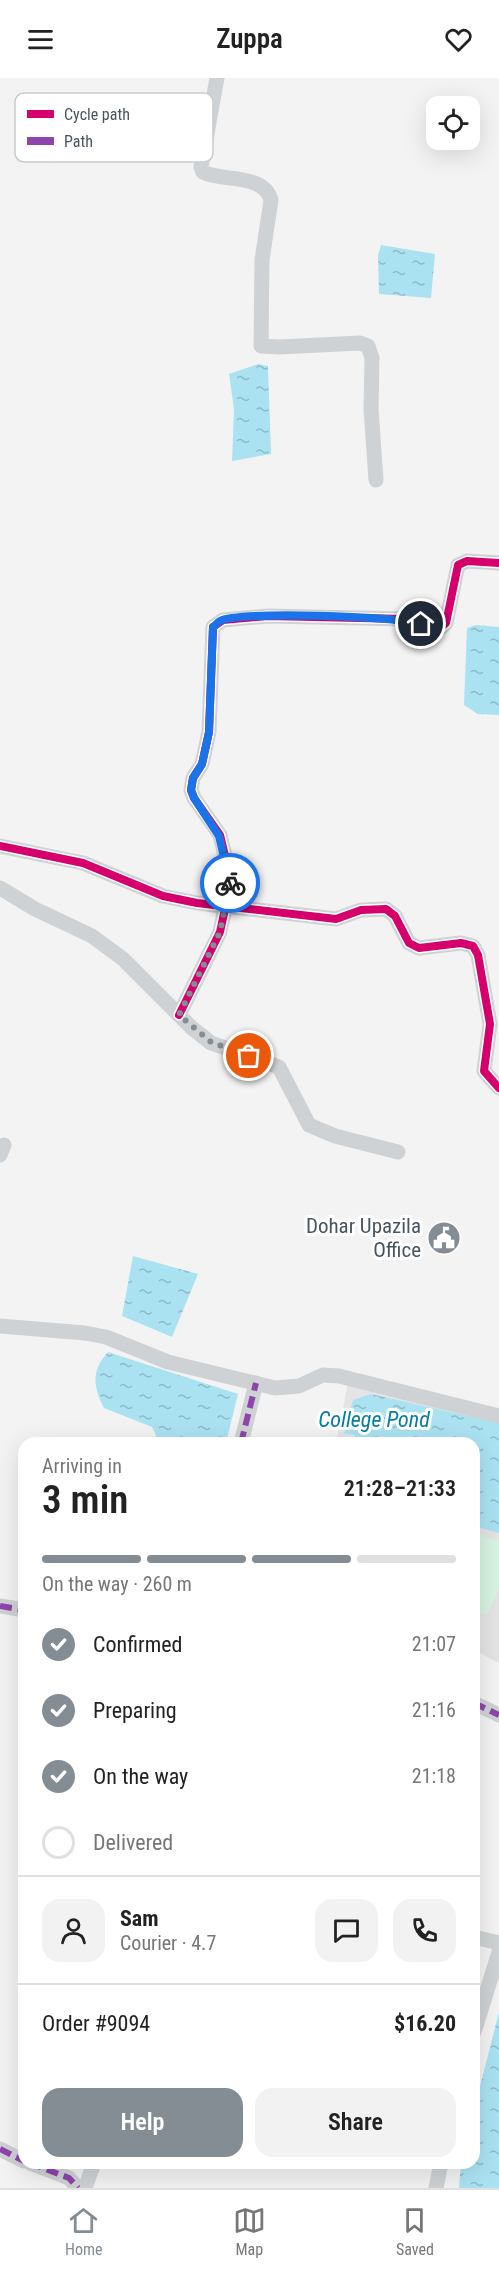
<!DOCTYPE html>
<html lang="en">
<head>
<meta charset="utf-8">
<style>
	body { margin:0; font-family:"Roboto Condensed",sans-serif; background:#f2f2f2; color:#222; height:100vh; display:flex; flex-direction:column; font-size:22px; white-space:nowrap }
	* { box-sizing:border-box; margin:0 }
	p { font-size:20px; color:#767676 }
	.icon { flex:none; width:33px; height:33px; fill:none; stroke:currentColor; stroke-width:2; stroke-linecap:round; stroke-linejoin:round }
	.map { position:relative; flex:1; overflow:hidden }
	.details { position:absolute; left:18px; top:1359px; width:462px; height:732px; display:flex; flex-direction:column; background:#fff; border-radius:18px; box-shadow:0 6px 24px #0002 }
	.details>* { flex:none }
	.fabs { position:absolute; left:426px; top:18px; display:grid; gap:12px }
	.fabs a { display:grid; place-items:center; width:54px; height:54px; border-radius:12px; background:#fff; box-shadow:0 6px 24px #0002; font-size:30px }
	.pin { position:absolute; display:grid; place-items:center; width:51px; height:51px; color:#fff; margin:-26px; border:3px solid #fff; border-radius:50%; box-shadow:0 2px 6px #0007 }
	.courier { position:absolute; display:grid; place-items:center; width:60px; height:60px; margin:-30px; border:4px solid #1a73e8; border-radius:50%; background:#fff; color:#222; box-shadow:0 2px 8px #0007 }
	.overview em { font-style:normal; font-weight:600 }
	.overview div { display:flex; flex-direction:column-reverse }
	.overview { display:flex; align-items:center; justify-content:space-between; height:102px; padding:0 24px }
	h1 { font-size:39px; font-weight:600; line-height:45px }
	.bar { display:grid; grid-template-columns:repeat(4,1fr); gap:9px 6px; align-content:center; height:72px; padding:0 24px }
	.bar i { height:8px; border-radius:4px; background:#e0e0e0 }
	.bar .active { background:#848c94 }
	.bar p { grid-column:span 4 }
	.line { display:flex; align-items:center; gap:15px; padding:0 24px; border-top:2px solid #e0e0e0 }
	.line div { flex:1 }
	.round { display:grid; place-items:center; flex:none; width:63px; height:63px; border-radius:18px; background:#f2f2f2 }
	ol { padding:0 24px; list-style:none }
	li { display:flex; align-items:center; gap:18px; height:66px }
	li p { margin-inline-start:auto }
	li .icon { padding:6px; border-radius:50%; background:#848c94; color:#fff; stroke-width:4 }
	li:last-child { color:#767676 }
	li i { width:33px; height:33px; border:3px solid #e0e0e0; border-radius:50% }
	.action { display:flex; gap:12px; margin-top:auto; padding:12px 24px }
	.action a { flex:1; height:69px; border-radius:18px; background:#848c94; color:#fff; font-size:24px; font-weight:600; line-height:69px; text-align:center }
	.action a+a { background:#f2f2f2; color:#222 }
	header { display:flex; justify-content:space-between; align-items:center; height:78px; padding:0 24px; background:#fff; font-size:27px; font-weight:600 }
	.menu { display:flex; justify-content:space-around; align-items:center; height:84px; border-top:2px solid #e0e0e0; background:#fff; font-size:16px; color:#767676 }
	.menu a { display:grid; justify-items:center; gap:3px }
	.menu .active { color:#848c94 }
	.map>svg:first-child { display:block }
	.education { fill:#e5e4e5 }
	.garden { fill:#d7f3e2 }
	.water { fill:url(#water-ripples) }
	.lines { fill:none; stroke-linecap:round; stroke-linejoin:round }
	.street { stroke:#cfd2d4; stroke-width:15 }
	.quiet { stroke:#8e44ad; stroke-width:6; stroke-dasharray:12 6; stroke-linecap:butt }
	.cycleway-casing { stroke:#fff; stroke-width:11 }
	.cycleway { stroke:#d6006c; stroke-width:8 }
	.done { stroke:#848c94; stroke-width:6; stroke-dasharray:0 10.8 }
	.route { stroke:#1a73e8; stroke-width:8 }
	.labels { text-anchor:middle; stroke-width:6; stroke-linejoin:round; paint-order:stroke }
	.poi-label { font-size:21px; fill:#485561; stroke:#fff; text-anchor:end }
	.water-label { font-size:22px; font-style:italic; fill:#057da1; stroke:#fff }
	.key { fill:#fff; stroke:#c8ccd0; stroke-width:1.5 }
	.key-label { font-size:16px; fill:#485561 }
</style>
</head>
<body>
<header><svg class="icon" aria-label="menu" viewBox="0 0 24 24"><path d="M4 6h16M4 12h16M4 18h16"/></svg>Zuppa<svg class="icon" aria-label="heart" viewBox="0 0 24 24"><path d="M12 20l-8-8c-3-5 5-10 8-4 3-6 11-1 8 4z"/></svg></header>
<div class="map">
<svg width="499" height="2110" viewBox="0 0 499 2110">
	<defs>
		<pattern id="water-ripples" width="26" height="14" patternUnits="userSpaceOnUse" patternTransform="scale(1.5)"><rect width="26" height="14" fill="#aae2f2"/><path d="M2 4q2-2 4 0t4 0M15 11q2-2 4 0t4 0" fill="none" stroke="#8cbac7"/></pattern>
	</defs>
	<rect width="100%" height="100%" fill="#f4f3f3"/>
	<path class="education" d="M348 1305 499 1340V1585L474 1572V1365H336Z"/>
	<path class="garden" d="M474 1456 499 1463V1511L487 1537 474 1532Z"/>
	<g class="water">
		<path d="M381 167 435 176 431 220 379 216 378 177Z"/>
		<path d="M258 286 268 288 271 376 232 383 234 331 229 296Z"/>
		<path d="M476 547 499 549V637L478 636 464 627 467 550Z"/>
		<path d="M133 1178 198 1196 172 1259 122 1238Z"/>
		<path d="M108 1274 238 1316 226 1365H155L156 1357 152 1349 104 1330C93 1308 91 1293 108 1274Z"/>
		<path d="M371 1316 499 1345V1455L474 1448V1365H354L355 1357 344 1355 353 1322Z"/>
		<path d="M499 1934V2110H459L461 2085H474V2032Z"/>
	</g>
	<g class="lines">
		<g class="street">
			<path d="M217 0 201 89 203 94C222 104 264 95 271 122L262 182 261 268 279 269 360 265 368 268 372 280 371 331 376 402"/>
			<path d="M0 768 83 785 163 818 197 825 336 841 361 832 386 831 395 838 409 865 419 870 461 865 473 868 478 877 490 946 484 993 499 1010"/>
			<path d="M0 810 35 831 92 858 123 881 192 950 211 965 279 989 309 1047 335 1058 398 1074"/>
			<path d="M179 937 220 854 231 803 220 757 194 720 191 712 193 700 202 686 209 654 213 549 223 542 268 538 406 541 439 551 446 545 458 487 467 483 499 485"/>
			<path d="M0 1077 4 1067"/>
			<path d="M0 1248 85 1255 106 1259 168 1284 275 1310 299 1308 323 1297 339 1298 499 1338"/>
			<path d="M241 1365 256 1305"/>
			<path d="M0 1528 24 1532"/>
			<path d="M474 1625 499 1637"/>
			<path d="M474 1859 499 1865"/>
			<path d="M474 1954 499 1874"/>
			<path d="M0 2071 24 2083"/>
			<path d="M30 2085 69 2100 78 2110"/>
			<path d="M85 2110 94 2085"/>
			<path d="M436 2110 441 2085"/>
		</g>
		<g class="quiet">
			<path d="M241 1365 256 1305"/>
			<path d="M0 1528 24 1532"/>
			<path d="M474 1625 499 1637"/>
			<path d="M0 2071 24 2083"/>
			<path d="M30 2085 69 2100 78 2110"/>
		</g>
		<defs>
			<g id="cycleway">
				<path d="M0 768 83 785 163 818 197 825 336 841 361 832 386 831 395 838 409 865 419 870 461 865 473 868 478 877 490 946 484 993 499 1010"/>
				<path d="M179 937 220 854 231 803 220 757 194 720 191 712 193 700 202 686 209 654 213 549 223 542 268 538 406 541 439 551 446 545 458 487 467 483 499 485"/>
			</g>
		</defs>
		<use href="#cycleway" class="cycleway-casing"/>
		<use href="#cycleway" class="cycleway"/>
	</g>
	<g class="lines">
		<path class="done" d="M230 805 220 854 179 937 211 964 249 978"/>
		<path class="route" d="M230 805 219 758 194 720 191 712 193 700 202 686 209 654 213 549C214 549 219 543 220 543 238 533 397 538 421 546"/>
	</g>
	<defs>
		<symbol id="civic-disc" viewBox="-11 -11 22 22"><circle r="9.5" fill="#848c94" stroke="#fff"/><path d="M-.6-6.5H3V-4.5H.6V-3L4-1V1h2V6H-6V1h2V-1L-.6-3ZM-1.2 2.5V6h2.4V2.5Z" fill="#fff"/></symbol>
	</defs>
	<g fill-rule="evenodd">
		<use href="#civic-disc" x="425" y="1141" width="38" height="38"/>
	</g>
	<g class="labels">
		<g class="poi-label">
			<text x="421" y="1155">Dohar Upazila<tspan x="421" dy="24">Office</tspan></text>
		</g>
		<g class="water-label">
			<text x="374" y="1349">College Pond</text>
		</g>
	</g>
	<rect x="15" y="15" width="198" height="69" rx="9" class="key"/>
	<rect x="27" y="32" width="27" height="8" fill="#d6006c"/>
	<rect x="27" y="59" width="27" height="8" fill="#8e44ad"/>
	<g class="key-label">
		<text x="64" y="42">Cycle path</text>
		<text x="64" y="69">Path</text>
	</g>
</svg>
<div class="fabs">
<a><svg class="icon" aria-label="locate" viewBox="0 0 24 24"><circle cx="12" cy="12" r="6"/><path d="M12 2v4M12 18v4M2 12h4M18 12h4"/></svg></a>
</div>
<div class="pin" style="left:249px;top:978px;background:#ea580c"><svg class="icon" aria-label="bag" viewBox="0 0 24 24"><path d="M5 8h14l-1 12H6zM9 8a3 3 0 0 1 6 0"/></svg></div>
<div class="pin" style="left:421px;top:546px;background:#1f2937"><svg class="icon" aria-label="home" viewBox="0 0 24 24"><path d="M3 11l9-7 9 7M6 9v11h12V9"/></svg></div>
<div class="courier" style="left:230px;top:805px"><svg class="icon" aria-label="bike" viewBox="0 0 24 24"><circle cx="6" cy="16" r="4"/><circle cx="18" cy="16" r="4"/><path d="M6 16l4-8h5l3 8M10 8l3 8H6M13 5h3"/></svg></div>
<section class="details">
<div class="overview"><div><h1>3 min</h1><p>Arriving in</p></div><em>21:28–21:33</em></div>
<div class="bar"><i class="active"></i><i class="active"></i><i class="active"></i><i></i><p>On the way · 260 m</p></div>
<ol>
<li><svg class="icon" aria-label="check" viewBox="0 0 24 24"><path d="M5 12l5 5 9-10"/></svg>Confirmed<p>21:07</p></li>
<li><svg class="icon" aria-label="check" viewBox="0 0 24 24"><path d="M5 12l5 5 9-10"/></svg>Preparing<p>21:16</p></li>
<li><svg class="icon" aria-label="check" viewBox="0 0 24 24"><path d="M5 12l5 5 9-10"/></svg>On the way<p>21:18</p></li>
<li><i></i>Delivered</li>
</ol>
<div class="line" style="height:108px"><a class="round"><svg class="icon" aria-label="person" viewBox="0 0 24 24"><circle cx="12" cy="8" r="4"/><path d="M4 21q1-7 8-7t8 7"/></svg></a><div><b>Sam</b><p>Courier · 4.7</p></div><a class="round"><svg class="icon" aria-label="chat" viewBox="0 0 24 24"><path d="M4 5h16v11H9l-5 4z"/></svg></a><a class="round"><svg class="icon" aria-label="phone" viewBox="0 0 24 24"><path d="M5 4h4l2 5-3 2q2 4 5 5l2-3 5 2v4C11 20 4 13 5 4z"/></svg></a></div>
<div class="line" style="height:78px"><div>Order #9094</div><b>$16.20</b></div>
<div class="action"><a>Help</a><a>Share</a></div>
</section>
</div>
<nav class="menu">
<a class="active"><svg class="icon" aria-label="home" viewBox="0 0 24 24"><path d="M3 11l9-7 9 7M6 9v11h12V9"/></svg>Home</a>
<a><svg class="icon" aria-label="map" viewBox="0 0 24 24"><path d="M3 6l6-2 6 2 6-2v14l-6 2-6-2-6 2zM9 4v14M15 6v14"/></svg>Map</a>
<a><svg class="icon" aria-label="saved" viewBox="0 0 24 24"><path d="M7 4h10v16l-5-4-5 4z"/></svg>Saved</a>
</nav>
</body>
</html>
